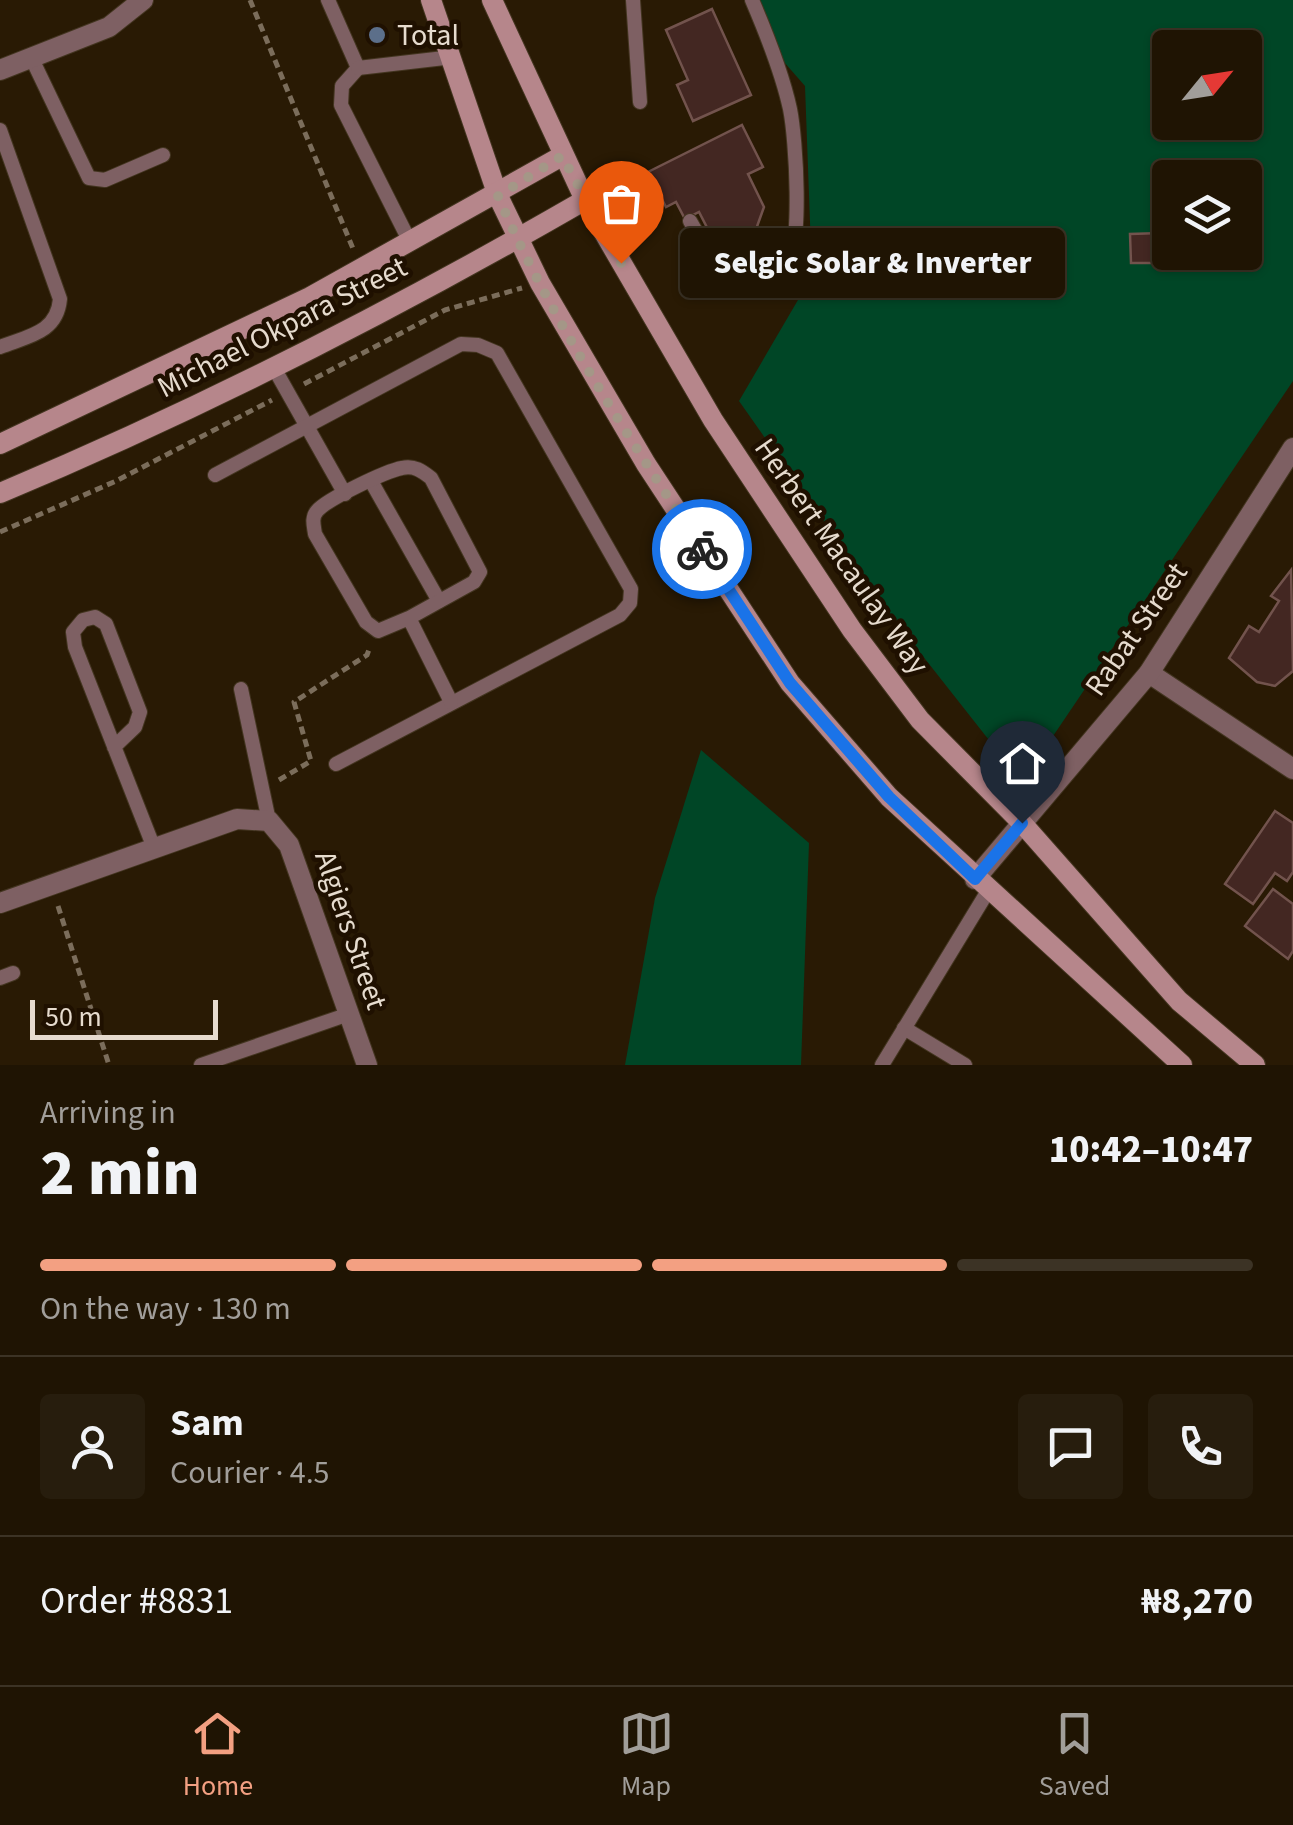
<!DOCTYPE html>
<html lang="en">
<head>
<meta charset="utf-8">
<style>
	body { margin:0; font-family:"Source Sans 3",sans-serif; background:#271d0d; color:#f1f3f6; height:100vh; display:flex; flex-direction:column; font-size:38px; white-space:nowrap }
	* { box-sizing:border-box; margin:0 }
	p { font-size:32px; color:#a19e9a }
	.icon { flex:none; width:55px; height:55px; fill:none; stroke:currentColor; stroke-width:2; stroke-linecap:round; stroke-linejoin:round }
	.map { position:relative; height:1065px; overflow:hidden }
	.details { display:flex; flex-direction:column; background:#1f1403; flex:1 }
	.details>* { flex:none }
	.needle { width:65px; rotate:60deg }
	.tools { position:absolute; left:1152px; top:30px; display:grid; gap:20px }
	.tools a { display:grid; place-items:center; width:110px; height:110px; border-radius:10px; background:#1f1403; box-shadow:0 2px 8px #0004,0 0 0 2px #3c3325; font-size:50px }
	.scale { position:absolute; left:30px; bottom:25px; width:188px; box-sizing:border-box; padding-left:10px; border:5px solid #e6dbce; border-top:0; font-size:28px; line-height:35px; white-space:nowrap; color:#e6dbce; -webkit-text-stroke:8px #1f1000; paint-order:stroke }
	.pin { position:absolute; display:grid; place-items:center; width:85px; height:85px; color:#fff; margin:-102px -42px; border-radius:50% 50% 50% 0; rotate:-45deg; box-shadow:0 0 10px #0007 }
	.pin .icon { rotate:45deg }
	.courier { position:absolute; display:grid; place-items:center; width:100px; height:100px; margin:-50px; border:8px solid #1a73e8; border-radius:50%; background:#fff; color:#222; box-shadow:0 2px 12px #0007 }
	.bubble { position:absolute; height:70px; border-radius:10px; background:#1f1403; box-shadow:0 2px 8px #0004,0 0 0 2px #3c3325; font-size:32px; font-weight:800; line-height:70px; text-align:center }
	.overview em { font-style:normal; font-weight:800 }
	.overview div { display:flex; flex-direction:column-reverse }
	.overview { display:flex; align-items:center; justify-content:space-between; height:170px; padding:0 40px }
	h1 { font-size:65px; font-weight:800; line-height:75px }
	.bar { display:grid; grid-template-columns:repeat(4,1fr); gap:15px 10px; align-content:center; height:120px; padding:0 40px }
	.bar i { height:12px; border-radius:8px; background:#3c3325 }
	.bar .active { background:#f3a082 }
	.bar p { grid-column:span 4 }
	.line { display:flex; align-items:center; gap:25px; padding:0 40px; border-top:2px solid #3c3325 }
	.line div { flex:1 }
	.round { display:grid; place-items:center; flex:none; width:105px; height:105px; border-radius:10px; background:#271d0d }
	.dock { display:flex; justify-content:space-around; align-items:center; height:140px; border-top:2px solid #3c3325; background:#1f1403; font-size:28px; color:#a19e9a }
	.dock a { display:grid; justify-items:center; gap:5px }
	.dock .active { color:#f3a082 }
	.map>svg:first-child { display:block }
	.green { fill:#004626; fill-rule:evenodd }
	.building { fill:#432722; stroke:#72534d; stroke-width:2.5 }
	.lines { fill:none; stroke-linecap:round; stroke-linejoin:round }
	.service-casing { stroke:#433520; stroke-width:16 }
	.minor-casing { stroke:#433520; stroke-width:22 }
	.secondary-casing { stroke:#433520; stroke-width:22 }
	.path { stroke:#7b6d5b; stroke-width:5; stroke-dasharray:8 5; stroke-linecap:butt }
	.service { stroke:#7e6063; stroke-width:14 }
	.minor { stroke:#7e6063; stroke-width:20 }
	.secondary { stroke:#b6868b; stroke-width:20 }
	.done { stroke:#a49787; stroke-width:10; stroke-dasharray:0 18 }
	.route { stroke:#1a73e8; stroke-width:12 }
	.service-dot { fill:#5c6f8a; stroke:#1f1000; stroke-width:4 }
	.labels { text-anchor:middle; stroke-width:9; stroke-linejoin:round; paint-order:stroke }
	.poi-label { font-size:30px; fill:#e6dbce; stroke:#1f1000; text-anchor:start }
	.street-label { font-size:30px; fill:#e6dbce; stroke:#1f1000 }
</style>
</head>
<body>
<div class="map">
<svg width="1293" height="1065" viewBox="0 0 1293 1065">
	<rect width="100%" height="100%" fill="#291a04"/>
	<g class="green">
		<path d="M760 0H1293V381L1022 782 881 603 739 401 812 276 805 86 784 62ZM1170 48H1245V122H1170ZM1170 178H1245V252H1170Z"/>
		<path d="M701 750 809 843 801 1065H625L655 898Z"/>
	</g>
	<g class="building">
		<path d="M712 9 751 95 693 121 677 85 688 80 666 30Z"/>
		<path d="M742 125 763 167 748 174 764 207 750 246 762 239 769 251 768 262 738 278 723 274 711 250 717 247 699 212 685 219 676 202 666 207 648 172Z"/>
		<path d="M1161 233 1162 263H1131L1130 234Z"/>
		<path d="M1291 570 1293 671 1275 686 1257 682 1229 658 1249 626 1259 632 1279 601 1271 596Z"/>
		<path d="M1275 811 1293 823V872L1287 881 1275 873 1253 904 1225 884Z"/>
		<path d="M1273 889 1293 904V951L1288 959 1245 926Z"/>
	</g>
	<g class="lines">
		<defs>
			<g id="service">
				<path d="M328 0 358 68 342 86 341 105 409 240"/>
				<path d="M633 0 640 102"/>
				<path d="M32 59 89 178 105 180 163 155"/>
				<path d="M358 68 453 57"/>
				<path d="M0 130 60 299C57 333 28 336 0 347"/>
				<path d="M690 221 721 275 746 292C759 287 777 283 786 270 803 247 796 139 790 109 782 72 767 35 752 0"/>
				<path d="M274 368 345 494"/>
				<path d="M215 475 461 344 478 345 497 353 631 589 630 603 620 615 336 764"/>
				<path d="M371 481 439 601"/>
				<path d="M409 618 378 631 366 622 315 534C314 526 311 518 317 511 327 499 386 471 402 468 414 465 422 471 431 478L480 572 474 582 409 618 451 702"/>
				<path d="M241 689 269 821"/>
				<path d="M114 747 135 727 140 712 106 624 95 617 83 620 73 632 75 647 154 848"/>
				<path d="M0 978 13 973"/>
				<path d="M904 1028 965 1065"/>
				<path d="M201 1065 349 1014"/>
				<path d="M882 1065 988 891"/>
			</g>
			<g id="minor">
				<path d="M0 70 109 27 143 0"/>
				<path d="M1149 673 1293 769"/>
				<path d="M975 879 1149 673 1293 448"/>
				<path d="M0 903 237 819 269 821 289 845 367 1065"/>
			</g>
			<g id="secondary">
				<path d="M431 0 498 196 540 283 646 464 790 683 889 797 1182 1065"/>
				<path d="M492 0 585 200 713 420 852 630 920 720 1022 823 1179 1001 1255 1065"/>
				<path d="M0 444 310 297 562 156"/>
				<path d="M0 493C201 409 396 309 585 200"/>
			</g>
		</defs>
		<use href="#service" class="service-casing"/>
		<use href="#minor" class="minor-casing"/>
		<use href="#secondary" class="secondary-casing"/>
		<g class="path">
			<path d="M250 0 354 251"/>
			<path d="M304 384 445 310 522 288"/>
			<path d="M0 532 116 481 272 400"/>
			<path d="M279 780 311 761 294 702 367 655 370 647"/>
			<path d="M58 906 109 1065"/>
		</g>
		<use href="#service" class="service"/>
		<use href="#minor" class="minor"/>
		<use href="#secondary" class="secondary"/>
	</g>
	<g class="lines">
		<path class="done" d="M621 263 562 156 498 196C551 320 628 436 702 549"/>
		<path class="route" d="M702 549 790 683 889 797 975 879 1022 823"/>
	</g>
	<circle class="service-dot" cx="377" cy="35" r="10"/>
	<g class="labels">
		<g class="poi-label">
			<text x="397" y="45">Total</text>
		</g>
		<g class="street-label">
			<text transform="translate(282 327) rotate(-27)" y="10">Michael Okpara Street</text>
			<text transform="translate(842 556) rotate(55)" y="10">Herbert Macaulay Way</text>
			<text transform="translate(1136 629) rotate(-55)" y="10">Rabat Street</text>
			<text transform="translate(351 930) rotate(71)" y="10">Algiers Street</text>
		</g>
	</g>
</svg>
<div class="tools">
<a><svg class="needle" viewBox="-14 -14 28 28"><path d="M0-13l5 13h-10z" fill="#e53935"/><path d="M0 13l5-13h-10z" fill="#a19e9a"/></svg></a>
<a><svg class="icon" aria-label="layers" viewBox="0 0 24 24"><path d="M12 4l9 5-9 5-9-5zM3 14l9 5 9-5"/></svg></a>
</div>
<div class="scale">50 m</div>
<div class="pin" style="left:621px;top:263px;background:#ea580c"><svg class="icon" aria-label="bag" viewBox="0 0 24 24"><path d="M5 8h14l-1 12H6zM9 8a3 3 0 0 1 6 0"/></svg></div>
<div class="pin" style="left:1022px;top:823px;background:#1f2937"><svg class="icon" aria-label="home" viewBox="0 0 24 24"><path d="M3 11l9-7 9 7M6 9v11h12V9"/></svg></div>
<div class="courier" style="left:702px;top:549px"><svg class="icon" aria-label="bike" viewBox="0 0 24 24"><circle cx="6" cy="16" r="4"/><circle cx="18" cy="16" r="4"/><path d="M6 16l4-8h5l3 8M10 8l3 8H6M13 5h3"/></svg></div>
<div class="bubble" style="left:680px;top:228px;width:385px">Selgic Solar &amp; Inverter</div>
</div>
<section class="details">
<div class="overview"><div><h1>2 min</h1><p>Arriving in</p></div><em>10:42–10:47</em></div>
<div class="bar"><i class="active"></i><i class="active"></i><i class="active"></i><i></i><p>On the way · 130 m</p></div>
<div class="line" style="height:180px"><a class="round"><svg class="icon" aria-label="person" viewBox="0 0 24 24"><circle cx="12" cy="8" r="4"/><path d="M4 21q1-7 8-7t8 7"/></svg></a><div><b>Sam</b><p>Courier · 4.5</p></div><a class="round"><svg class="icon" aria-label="chat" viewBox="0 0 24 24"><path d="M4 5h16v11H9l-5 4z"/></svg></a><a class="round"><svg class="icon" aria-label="phone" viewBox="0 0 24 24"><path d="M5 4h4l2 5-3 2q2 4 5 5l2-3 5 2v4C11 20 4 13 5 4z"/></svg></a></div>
<div class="line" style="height:130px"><div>Order #8831</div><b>₦8,270</b></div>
</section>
<nav class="dock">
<a class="active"><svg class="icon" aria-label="home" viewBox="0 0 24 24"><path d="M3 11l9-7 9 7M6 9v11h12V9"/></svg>Home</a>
<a><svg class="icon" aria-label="map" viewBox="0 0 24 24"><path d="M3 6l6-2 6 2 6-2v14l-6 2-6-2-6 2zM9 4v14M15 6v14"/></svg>Map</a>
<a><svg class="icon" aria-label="saved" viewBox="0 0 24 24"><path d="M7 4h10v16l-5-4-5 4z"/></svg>Saved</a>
</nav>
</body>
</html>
